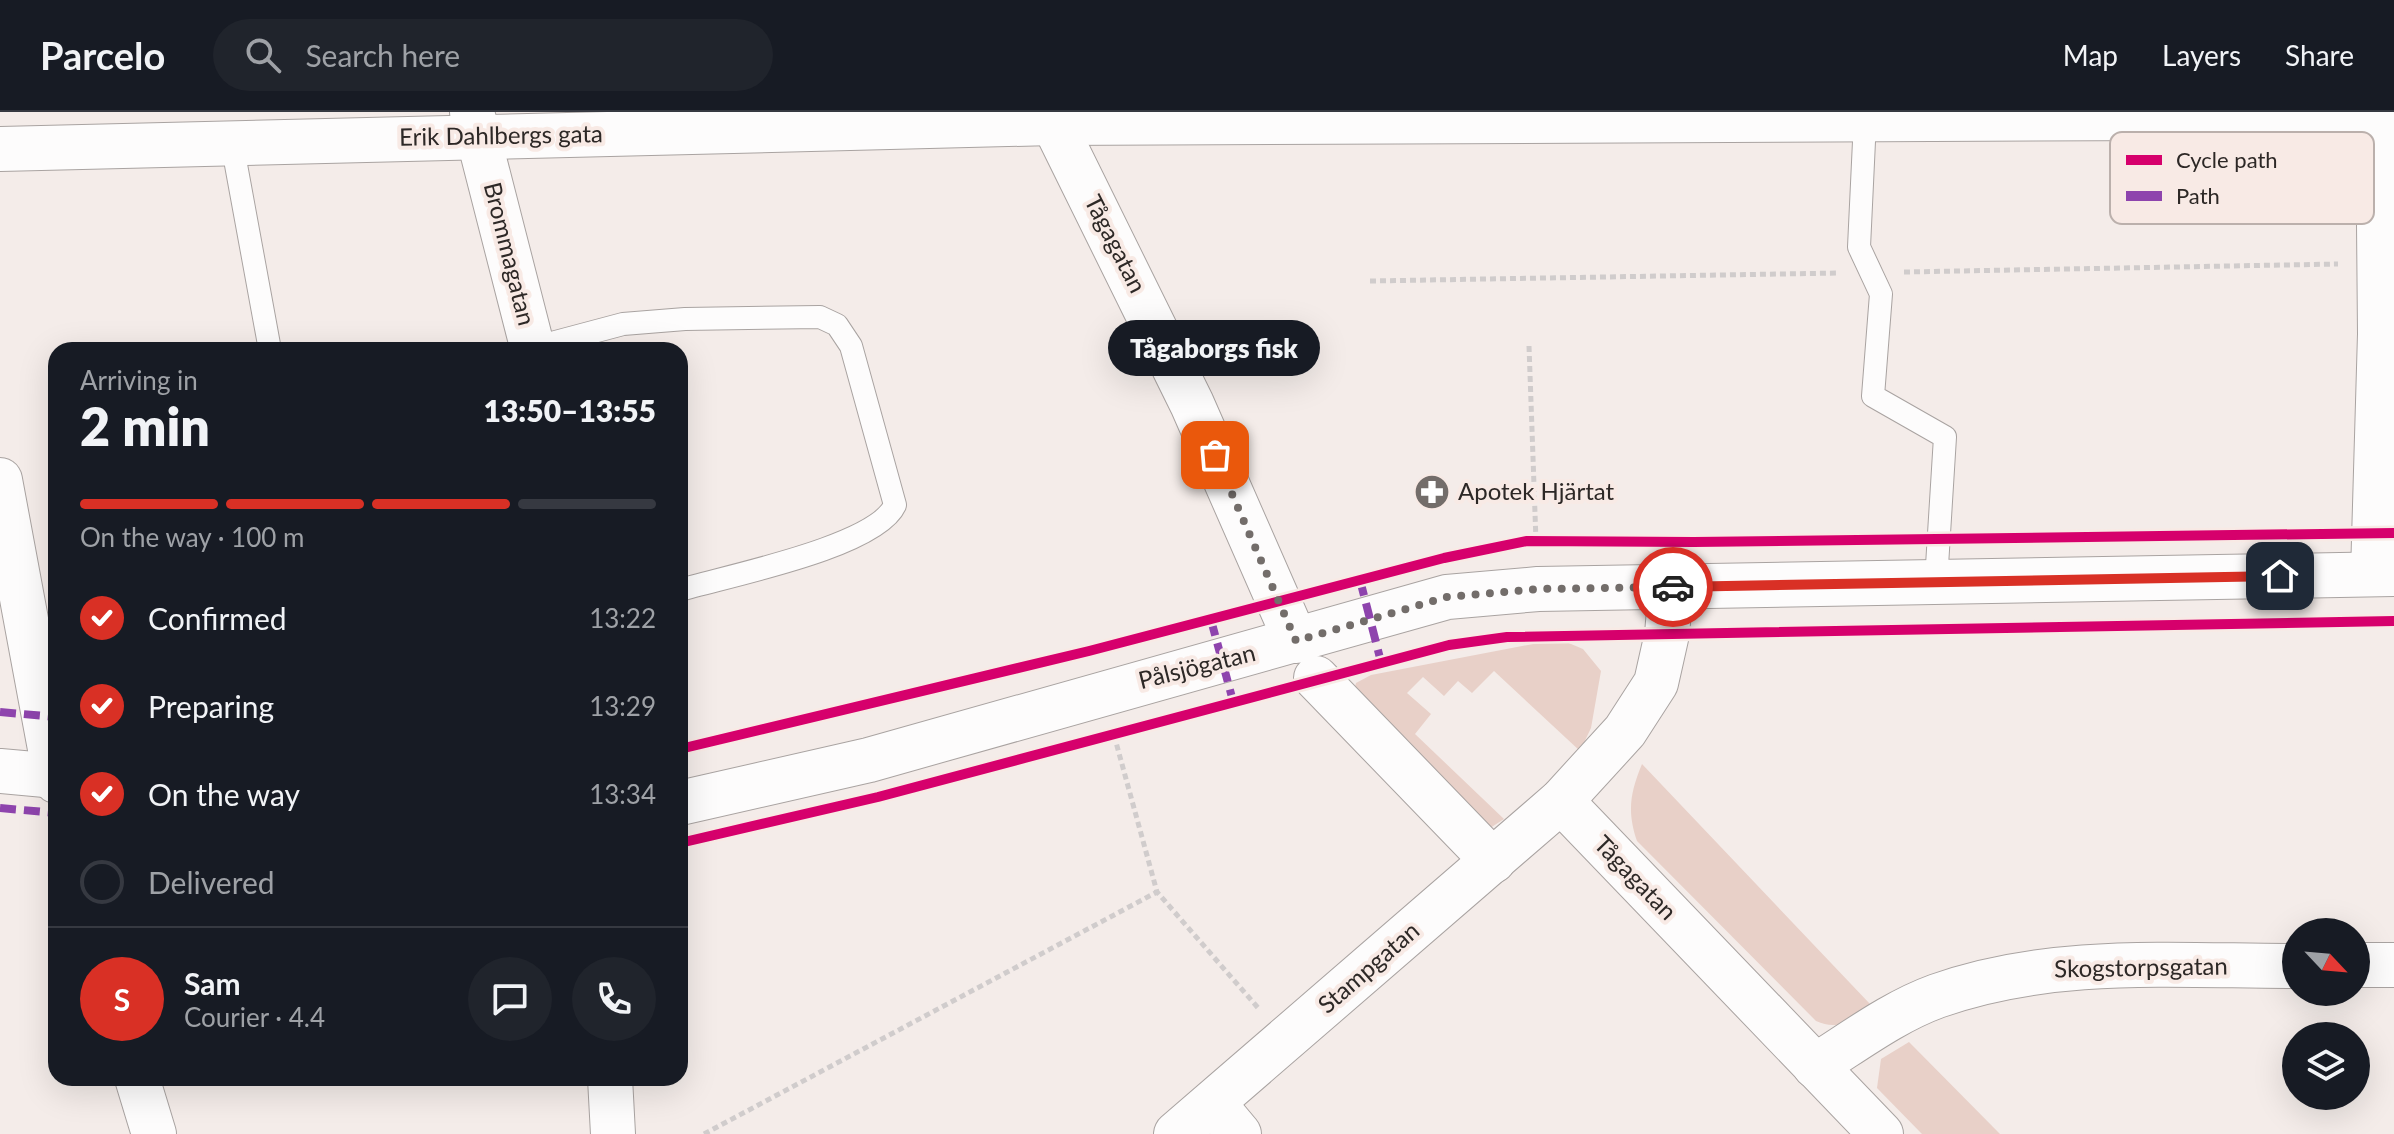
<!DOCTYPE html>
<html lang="en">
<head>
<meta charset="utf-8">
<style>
	body { margin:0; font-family:Lato,sans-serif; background:#20242c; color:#f1f3f6; height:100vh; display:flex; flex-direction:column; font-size:30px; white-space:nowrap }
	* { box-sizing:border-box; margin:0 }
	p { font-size:26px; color:#9ea1a6 }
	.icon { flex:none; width:44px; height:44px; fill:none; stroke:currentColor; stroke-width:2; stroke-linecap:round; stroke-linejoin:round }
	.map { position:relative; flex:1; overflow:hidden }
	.sheet { position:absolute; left:48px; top:230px; width:640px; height:744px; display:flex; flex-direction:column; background:#171b24; border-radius:24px; box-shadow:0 8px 32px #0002 }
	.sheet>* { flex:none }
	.needle { width:52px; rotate:116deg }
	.buttons { position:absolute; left:2282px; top:806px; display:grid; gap:16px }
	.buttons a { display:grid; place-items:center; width:88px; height:88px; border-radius:50%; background:#171b24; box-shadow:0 8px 32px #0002; font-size:40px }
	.pin { position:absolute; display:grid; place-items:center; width:68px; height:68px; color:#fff; margin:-34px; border-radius:16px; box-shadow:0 4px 12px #0006 }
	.courier { position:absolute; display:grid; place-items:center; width:80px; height:80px; margin:-40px; border:6px solid #d93025; border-radius:50%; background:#fff; color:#222; box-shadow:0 2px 10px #0007 }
	.bubble { position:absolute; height:56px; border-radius:28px; background:#171b24; box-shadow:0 8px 32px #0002; font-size:26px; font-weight:800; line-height:56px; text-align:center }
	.overview em { font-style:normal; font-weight:800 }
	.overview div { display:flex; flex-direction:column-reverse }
	.overview { display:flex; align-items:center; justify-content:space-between; height:136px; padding:0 32px }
	h1 { font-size:52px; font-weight:800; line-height:60px }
	.bar { display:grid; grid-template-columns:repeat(4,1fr); gap:12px 8px; align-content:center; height:96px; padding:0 32px }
	.bar i { height:10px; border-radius:6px; background:#363941 }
	.bar .on { background:#d93025 }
	.bar p { grid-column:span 4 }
	.line { display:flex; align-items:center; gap:20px; padding:0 32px; border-top:2px solid #363941 }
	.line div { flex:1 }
	.round { display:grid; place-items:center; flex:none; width:84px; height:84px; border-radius:42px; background:#20242c }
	ol { padding:0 32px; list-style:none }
	li { display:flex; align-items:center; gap:24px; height:88px }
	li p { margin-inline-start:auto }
	li .icon { padding:8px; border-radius:50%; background:#d93025; color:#fff; stroke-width:4 }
	li:last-child { color:#9ea1a6 }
	li i { width:44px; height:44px; border:4px solid #363941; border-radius:50% }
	header { display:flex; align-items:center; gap:48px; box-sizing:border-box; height:112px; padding:0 40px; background:#171b24; border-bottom:2px solid #363941 }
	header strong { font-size:38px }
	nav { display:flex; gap:44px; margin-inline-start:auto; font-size:28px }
	.search { width:560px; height:72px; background:#20242c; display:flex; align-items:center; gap:20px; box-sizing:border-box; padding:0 28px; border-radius:44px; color:#9ea1a6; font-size:30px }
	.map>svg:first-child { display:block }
	.green { fill:#e8d0c8 }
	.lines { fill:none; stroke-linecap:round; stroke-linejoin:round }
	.service-casing { stroke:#a9a3a1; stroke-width:24 }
	.minor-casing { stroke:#a9a3a1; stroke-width:46 }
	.tertiary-casing { stroke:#a9a3a1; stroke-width:46 }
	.path { stroke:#d0cccc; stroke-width:5; stroke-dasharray:6 4; stroke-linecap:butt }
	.service { stroke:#fdfcfc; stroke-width:22 }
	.minor { stroke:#fdfcfc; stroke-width:44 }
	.tertiary { stroke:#fdfcfc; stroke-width:44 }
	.quiet { stroke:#8e44ad; stroke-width:8; stroke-dasharray:16 8; stroke-linecap:butt }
	.cycleway-casing { stroke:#f8eae5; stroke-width:15 }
	.cycleway { stroke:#d6006c; stroke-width:10 }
	.done { stroke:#736d6a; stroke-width:8; stroke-dasharray:0 14.4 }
	.route { stroke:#d93025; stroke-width:10 }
	.labels { text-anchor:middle; stroke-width:8; stroke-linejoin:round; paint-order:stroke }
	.street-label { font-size:24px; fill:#2d2826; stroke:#f8eae5 }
	.poi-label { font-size:24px; fill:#2d2826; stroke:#f8eae5; text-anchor:start }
	.key { fill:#f8eae5; stroke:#bbb0ac; stroke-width:2 }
	.key-label { font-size:22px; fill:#2d2826 }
</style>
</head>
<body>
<header>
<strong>Parcelo</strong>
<div class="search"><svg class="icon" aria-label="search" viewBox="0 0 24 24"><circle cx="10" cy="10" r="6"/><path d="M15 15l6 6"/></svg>Search here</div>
<nav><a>Map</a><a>Layers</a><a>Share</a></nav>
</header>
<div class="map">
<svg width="2394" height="1022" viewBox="0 0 2394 1022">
	<rect width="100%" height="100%" fill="#f4ece9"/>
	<g class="green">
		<path d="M1559 527 1583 537 1601 559 1591 616 1580 639 1494 559 1472 581 1458 569 1444 584 1423 565 1407 581 1431 602 1415 622 1504 707 1487 718 1352 586 1356 571 1371 563Z"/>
		<path d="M1642 652 1870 892C1851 907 1840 920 1816 909L1637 729C1627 700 1630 681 1642 652Z"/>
		<path d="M1909 930 2000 1022H1922L1877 976 1881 947Z"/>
	</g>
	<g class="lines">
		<defs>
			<g id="service">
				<path d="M1865 8 1859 135 1881 182 1873 284 1945 325 1936 470"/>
				<path d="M232 31 270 238"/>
				<path d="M533 236 623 212 685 207 820 205 837 213 851 234 895 393C876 435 727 464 680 478"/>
			</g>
			<g id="minor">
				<path d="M472 0 533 238"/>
				<path d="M1048 0 1192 292 1296 529"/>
				<path d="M0 37 1053 11 2394 5"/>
				<path d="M0 368 56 669"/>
				<path d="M2373 462 2380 222 2378 0"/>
				<path d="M1316 566 1493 749"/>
				<path d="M1561 689 1881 1022"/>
				<path d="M2356 853H2394"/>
				<path d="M1815 954C1855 929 1893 900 1937 884 2052 843 2176 854 2296 854"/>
				<path d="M137 966 154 1022"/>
				<path d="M610 966 613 1022"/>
				<path d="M1213 991 1239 1022"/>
				<path d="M1176 1022 1561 689 1625 619 1656 571 1667 522 1671 475"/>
			</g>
			<g id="tertiary">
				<path d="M0 659 56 664"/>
				<path d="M680 691 869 648 1447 485 1538 477 2394 462"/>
			</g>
		</defs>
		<use href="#service" class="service-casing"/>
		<use href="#minor" class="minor-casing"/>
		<use href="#tertiary" class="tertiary-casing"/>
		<g class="path">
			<path d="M1904 160 2338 152"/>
			<path d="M1370 169 1838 161"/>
			<path d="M1529 234 1536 429"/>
			<path d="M1114 623 1157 780 1259 897"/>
			<path d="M704 1022 1157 780"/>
		</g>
		<use href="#service" class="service"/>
		<use href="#minor" class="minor"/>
		<use href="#tertiary" class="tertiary"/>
		<g class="quiet">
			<path d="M1360 468 1381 550"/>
			<path d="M1211 508 1233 589"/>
			<path d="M0 600 56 605"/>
			<path d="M0 696 56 701"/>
		</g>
		<defs>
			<g id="cycleway">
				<path d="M680 637 1089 539 1444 446 1527 429 1694 430 2394 421"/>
				<path d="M680 731 878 685 1449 533 1507 525 2394 509"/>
			</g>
		</defs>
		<use href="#cycleway" class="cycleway-casing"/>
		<use href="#cycleway" class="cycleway"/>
	</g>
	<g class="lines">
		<path class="done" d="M1215 343 1296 529 1447 485 1538 477 1673 475"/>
		<path class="route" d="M1673 475 2280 464"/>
	</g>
	<defs>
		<symbol id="pharmacy-disc" viewBox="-11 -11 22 22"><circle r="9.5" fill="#736d6a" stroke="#f8eae5"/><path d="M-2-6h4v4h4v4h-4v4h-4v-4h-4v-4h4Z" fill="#fff"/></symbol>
	</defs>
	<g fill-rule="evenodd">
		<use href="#pharmacy-disc" x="1412" y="360" width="40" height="40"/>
	</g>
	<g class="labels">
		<g class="street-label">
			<text transform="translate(501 24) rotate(-1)" y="8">Erik Dahlbergs gata</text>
			<text transform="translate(1115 132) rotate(63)" y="8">Tågagatan</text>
			<text transform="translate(509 142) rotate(76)" y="8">Brommagatan</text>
			<text transform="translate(1197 555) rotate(-14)" y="8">Pålsjögatan</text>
			<text transform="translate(1635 766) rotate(46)" y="8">Tågagatan</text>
			<text transform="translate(1369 856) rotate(-41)" y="8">Stampgatan</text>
			<text transform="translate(2141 856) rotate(-1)" y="8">Skogstorpsgatan</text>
		</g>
		<g class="poi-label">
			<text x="1458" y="388">Apotek Hjärtat</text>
		</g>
	</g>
	<rect x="2110" y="20" width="264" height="92" rx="12" class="key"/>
	<rect x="2126" y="43" width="36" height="10" fill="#d6006c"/>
	<rect x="2126" y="79" width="36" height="10" fill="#8e44ad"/>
	<g class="key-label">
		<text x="2176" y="56">Cycle path</text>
		<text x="2176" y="92">Path</text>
	</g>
</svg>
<div class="buttons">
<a><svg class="needle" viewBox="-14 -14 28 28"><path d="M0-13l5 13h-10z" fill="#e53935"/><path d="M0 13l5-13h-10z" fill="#9ea1a6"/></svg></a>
<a><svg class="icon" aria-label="layers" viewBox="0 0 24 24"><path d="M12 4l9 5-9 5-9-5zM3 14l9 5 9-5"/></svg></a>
</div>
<div class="pin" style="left:1215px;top:343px;background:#ea580c"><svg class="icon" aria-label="bag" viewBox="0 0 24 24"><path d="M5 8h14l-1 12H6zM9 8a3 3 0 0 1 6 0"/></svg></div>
<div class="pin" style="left:2280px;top:464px;background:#1f2937"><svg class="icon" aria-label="home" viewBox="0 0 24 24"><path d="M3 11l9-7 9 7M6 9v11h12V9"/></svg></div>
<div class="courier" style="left:1673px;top:475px"><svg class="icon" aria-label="car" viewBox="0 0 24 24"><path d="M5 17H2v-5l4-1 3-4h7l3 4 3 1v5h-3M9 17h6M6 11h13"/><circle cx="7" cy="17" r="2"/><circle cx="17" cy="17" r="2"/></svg></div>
<div class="bubble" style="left:1108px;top:208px;width:212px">Tågaborgs fisk</div>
<section class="sheet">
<div class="overview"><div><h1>2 min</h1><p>Arriving in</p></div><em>13:50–13:55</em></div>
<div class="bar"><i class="on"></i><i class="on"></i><i class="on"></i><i></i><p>On the way · 100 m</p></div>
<ol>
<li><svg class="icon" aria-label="check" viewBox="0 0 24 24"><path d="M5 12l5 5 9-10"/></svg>Confirmed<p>13:22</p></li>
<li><svg class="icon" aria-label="check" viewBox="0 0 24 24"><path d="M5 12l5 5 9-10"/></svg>Preparing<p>13:29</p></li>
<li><svg class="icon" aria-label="check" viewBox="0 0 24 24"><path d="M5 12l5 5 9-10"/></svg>On the way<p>13:34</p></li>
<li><i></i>Delivered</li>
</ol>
<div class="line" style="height:144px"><b class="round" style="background:#d93025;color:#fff">S</b><div><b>Sam</b><p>Courier · 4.4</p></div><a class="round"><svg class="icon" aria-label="chat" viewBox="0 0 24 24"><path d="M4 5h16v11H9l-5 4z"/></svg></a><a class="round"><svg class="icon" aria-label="phone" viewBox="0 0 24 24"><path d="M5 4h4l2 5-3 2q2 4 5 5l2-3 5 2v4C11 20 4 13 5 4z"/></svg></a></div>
</section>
</div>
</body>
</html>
